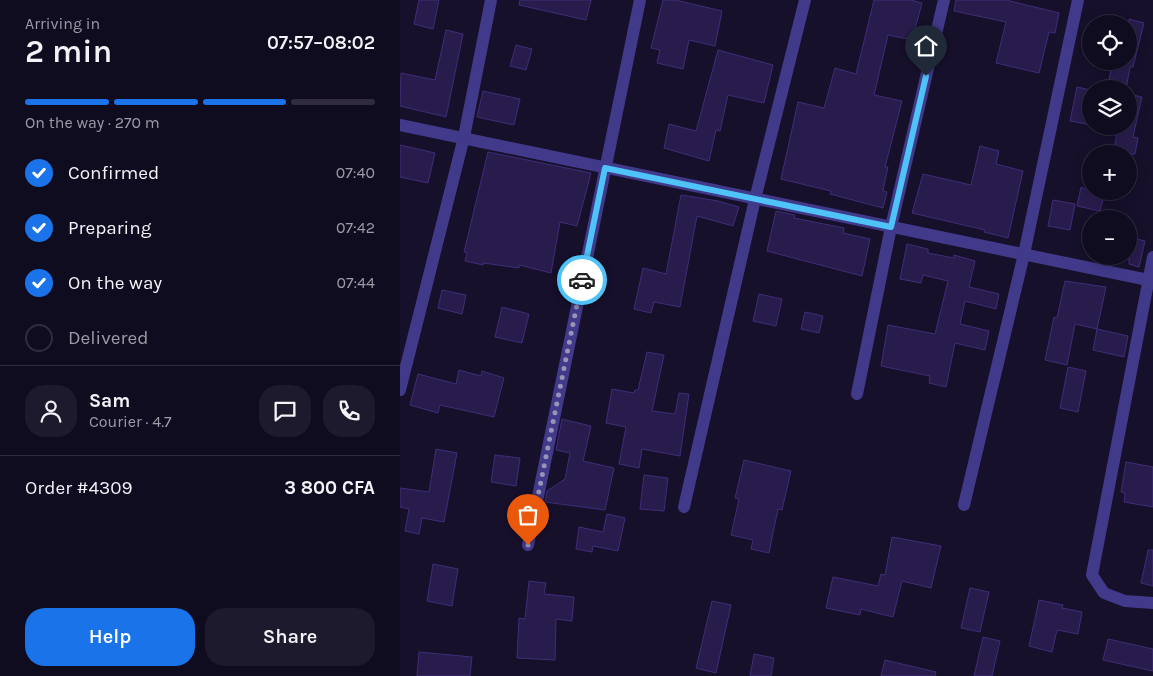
<!DOCTYPE html>
<html lang="en">
<head>
<meta charset="utf-8">
<style>
	body { margin:0; font-family:Karla,sans-serif; background:#1e1a2d; color:#f1f3f6; height:100vh; display:flex; flex-direction:column; font-size:19px; white-space:nowrap }
	* { box-sizing:border-box; margin:0 }
	p { font-size:16px; color:#9c9ba5 }
	.icon { flex:none; width:28px; height:28px; fill:none; stroke:currentColor; stroke-width:2; stroke-linecap:round; stroke-linejoin:round }
	.map { position:relative; flex:1; overflow:hidden }
	.details { display:flex; flex-direction:column; background:#100c20; width:400px }
	.details>* { flex:none }
	.tools { position:absolute; left:682px; top:15px; display:grid; gap:10px }
	.tools a { display:grid; place-items:center; width:55px; height:55px; border-radius:50%; background:#100c20; box-shadow:0 2px 12px #0003,0 0 0 1px #302c3e; font-size:25px }
	.pin { position:absolute; display:grid; place-items:center; width:42px; height:42px; color:#fff; margin:-51px -21px; border-radius:50% 50% 50% 0; rotate:-45deg; box-shadow:0 0 5px #0007 }
	.pin .icon { rotate:45deg }
	.courier { position:absolute; display:grid; place-items:center; width:50px; height:50px; margin:-25px; border:4px solid #4fc3f7; border-radius:50%; background:#fff; color:#222; box-shadow:0 1px 6px #0007 }
	.overview em { font-style:normal; font-weight:600 }
	.overview div { display:flex; flex-direction:column-reverse }
	.overview { display:flex; align-items:center; justify-content:space-between; height:85px; padding:0 25px }
	h1 { font-size:32px; font-weight:600; line-height:38px }
	.bar { display:grid; grid-template-columns:repeat(4,1fr); gap:8px 5px; align-content:center; height:60px; padding:0 25px }
	.bar i { height:6px; border-radius:4px; background:#302c3e }
	.bar .on { background:#1a73e8 }
	.bar p { grid-column:span 4 }
	.line { display:flex; align-items:center; gap:12px; padding:0 25px; border-top:1px solid #302c3e }
	.line div { flex:1 }
	.round { display:grid; place-items:center; flex:none; width:52px; height:52px; border-radius:20px; background:#1e1a2d }
	ol { padding:0 25px; list-style:none }
	li { display:flex; align-items:center; gap:15px; height:55px }
	li p { margin-inline-start:auto }
	li .icon { padding:5px; border-radius:50%; background:#1a73e8; color:#fff; stroke-width:4 }
	li:last-child { color:#9c9ba5 }
	li i { width:28px; height:28px; border:2px solid #302c3e; border-radius:50% }
	.cta { display:flex; gap:10px; margin-top:auto; padding:10px 25px }
	.cta a { flex:1; height:58px; border-radius:20px; background:#1a73e8; color:#fff; font-size:20px; font-weight:600; line-height:58px; text-align:center }
	.cta a+a { background:#1e1a2d; color:#f1f3f6 }
	main { display:flex; flex:1; min-height:0 }
	.map>svg:first-child { display:block }
	.building { fill:#281c4c; stroke:#402d79 }
	.lines { fill:none; stroke-linecap:round; stroke-linejoin:round }
	.street { stroke:#413a8b; stroke-width:12 }
	.done { stroke:#9993b5; stroke-width:5; stroke-dasharray:0 9 }
	.route { stroke:#4fc3f7; stroke-width:6 }
</style>
</head>
<body>
<main>
<section class="details">
<div class="overview"><div><h1>2 min</h1><p>Arriving in</p></div><em>07:57–08:02</em></div>
<div class="bar"><i class="on"></i><i class="on"></i><i class="on"></i><i></i><p>On the way · 270 m</p></div>
<ol>
<li><svg class="icon" aria-label="check" viewBox="0 0 24 24"><path d="M5 12l5 5 9-10"/></svg>Confirmed<p>07:40</p></li>
<li><svg class="icon" aria-label="check" viewBox="0 0 24 24"><path d="M5 12l5 5 9-10"/></svg>Preparing<p>07:42</p></li>
<li><svg class="icon" aria-label="check" viewBox="0 0 24 24"><path d="M5 12l5 5 9-10"/></svg>On the way<p>07:44</p></li>
<li><i></i>Delivered</li>
</ol>
<div class="line" style="height:90px"><a class="round"><svg class="icon" aria-label="person" viewBox="0 0 24 24"><circle cx="12" cy="8" r="4"/><path d="M4 21q1-7 8-7t8 7"/></svg></a><div><b>Sam</b><p>Courier · 4.7</p></div><a class="round"><svg class="icon" aria-label="chat" viewBox="0 0 24 24"><path d="M4 5h16v11H9l-5 4z"/></svg></a><a class="round"><svg class="icon" aria-label="phone" viewBox="0 0 24 24"><path d="M5 4h4l2 5-3 2q2 4 5 5l2-3 5 2v4C11 20 4 13 5 4z"/></svg></a></div>
<div class="line" style="height:65px"><div>Order #4309</div><b>3 800 CFA</b></div>
<div class="cta"><a>Help</a><a>Share</a></div>
</section>
<div class="map">
<svg width="753" height="676" viewBox="0 0 753 676">
	<rect width="100%" height="100%" fill="#16102b"/>
	<g class="building">
		<path d="M19 0H39L33 29 14 24Z"/>
		<path d="M120 0H191L186 20 119 5Z"/>
		<path d="M263 0H275L322 11 315 46 289 40 283 69 257 63 260 50 251 48Z"/>
		<path d="M474 0H511L522 3 512 40 488 35 474 95 502 101 485 167H488L483 191 487 192 483 208 430 194 431 191 381 179 398 102 424 108 435 68 456 74Z"/>
		<path d="M556 0H606L659 13 655 33 649 32 639 73 596 63 606 22 554 11Z"/>
		<path d="M729 19 744 23 733 67H730L726 89H707L713 61H729Z"/>
		<path d="M46 30 63 34 46 117 0 106 1 73 35 80Z"/>
		<path d="M116 45 132 49 126 70 110 66Z"/>
		<path d="M318 50 373 65 364 103 328 95 320 131 316 130 309 161 264 148 269 124 296 131Z"/>
		<path d="M677 87 691 90V125L670 121Z"/>
		<path d="M83 91 120 99 114 125 77 117Z"/>
		<path d="M729 94 742 97 733 137 738 138 735 154H713L717 133 720 134 722 126H729Z"/>
		<path d="M0 145 35 153 28 183 0 177Z"/>
		<path d="M580 146 599 151 596 164 623 171 608 238 584 232 585 230 512 213 523 174 571 185Z"/>
		<path d="M88 152 191 173 177 226 160 222 151 273 119 265V268L83 263V265L65 261 67 253 64 252Z"/>
		<path d="M681 187 691 191H705L700 211 677 206Z"/>
		<path d="M281 195 318 201 339 207 333 226 297 216 280 307 254 302 251 313 234 309 243 268 266 274Z"/>
		<path d="M653 200 675 204 670 230 648 226Z"/>
		<path d="M376 211 395 215 394 218 444 228 443 233 470 239 462 276 367 251Z"/>
		<path d="M729 237 745 241 739 267 729 264Z"/>
		<path d="M507 244 528 249V253L554 258V255L575 261 569 287 599 294 596 309 565 301 560 324 589 331 585 350 555 343 546 387 529 383 530 376 481 366 488 325 535 334 548 281 523 275 521 283 500 279Z"/>
		<path d="M665 281 706 287 697 329 675 324 667 365 645 360 654 317 657 318Z"/>
		<path d="M42 290 66 295 62 314 38 308Z"/>
		<path d="M359 294 382 299 376 326 353 321Z"/>
		<path d="M102 307 129 314 122 343 95 337Z"/>
		<path d="M405 312 423 316 419 333 401 329Z"/>
		<path d="M697 329 728 336 724 357 693 350Z"/>
		<path d="M247 352 264 355 252 411 275 414 279 393 289 394 280 456 242 449 239 468 219 464 226 427 206 423 212 389 234 393 235 390H238Z"/>
		<path d="M668 367 686 371 678 412 660 408Z"/>
		<path d="M59 370 81 376 82 371 104 378 94 417 40 405 38 413 10 405 18 374 56 384Z"/>
		<path d="M162 419 191 426 183 461 214 468 205 510 145 502 147 491 165 479 170 453 156 450Z"/>
		<path d="M36 449 57 453 44 522 22 518 19 534 5 531 9 509 0 507V488L29 492Z"/>
		<path d="M95 455 120 458 116 486 91 482Z"/>
		<path d="M344 460 391 471 382 510 378 509 369 553 351 549 353 540 331 535 339 499 335 498Z"/>
		<path d="M726 462 753 467V507L724 502 725 493 721 492Z"/>
		<path d="M244 475 268 478 264 511 240 509Z"/>
		<path d="M207 514 225 518 218 551 193 546 192 552 176 549 179 527 203 532Z"/>
		<path d="M492 537 541 546 531 588 502 581 493 617 461 609 460 615 426 608 433 577 478 586 481 574 485 575Z"/>
		<path d="M748 550H753V586L741 583Z"/>
		<path d="M33 564 58 569 52 606 27 601Z"/>
		<path d="M129 581 146 583 144 594 174 597 172 621 156 619 155 660 117 658 119 618 125 619Z"/>
		<path d="M570 588 589 592 580 632 561 628Z"/>
		<path d="M639 600 663 605 662 608 682 612 678 634 657 630 652 652 629 646Z"/>
		<path d="M312 601 331 605 316 673 296 668Z"/>
		<path d="M583 637 600 641 592 676H574Z"/>
		<path d="M708 639 753 649V671L703 660Z"/>
		<path d="M19 652 72 657 70 676H17Z"/>
		<path d="M354 654 374 658 371 676H350Z"/>
		<path d="M485 660 536 672 535 676H481Z"/>
	</g>
	<g class="lines">
		<g class="street">
			<path d="M0 125 753 281"/>
			<path d="M753 257 692 575 704 593 725 601 753 603"/>
			<path d="M0 390 64 137 91 0"/>
			<path d="M457 394 491 227 544 0"/>
			<path d="M564 505 624 254 678 0"/>
			<path d="M284 507 355 199 405 0"/>
			<path d="M128 545 240 0"/>
		</g>
	</g>
	<g class="lines">
		<path class="done" d="M128 545 182 280"/>
		<path class="route" d="M182 280 205 168 491 227 526 76"/>
	</g>
</svg>
<div class="tools">
<a><svg class="icon" aria-label="locate" viewBox="0 0 24 24"><circle cx="12" cy="12" r="6"/><path d="M12 2v4M12 18v4M2 12h4M18 12h4"/></svg></a>
<a><svg class="icon" aria-label="layers" viewBox="0 0 24 24"><path d="M12 4l9 5-9 5-9-5zM3 14l9 5 9-5"/></svg></a>
<a>+</a>
<a>−</a>
</div>
<div class="pin" style="left:128px;top:545px;background:#ea580c"><svg class="icon" aria-label="bag" viewBox="0 0 24 24"><path d="M5 8h14l-1 12H6zM9 8a3 3 0 0 1 6 0"/></svg></div>
<div class="pin" style="left:526px;top:76px;background:#1f2937"><svg class="icon" aria-label="home" viewBox="0 0 24 24"><path d="M3 11l9-7 9 7M6 9v11h12V9"/></svg></div>
<div class="courier" style="left:182px;top:280px"><svg class="icon" aria-label="car" viewBox="0 0 24 24"><path d="M5 17H2v-5l4-1 3-4h7l3 4 3 1v5h-3M9 17h6M6 11h13"/><circle cx="7" cy="17" r="2"/><circle cx="17" cy="17" r="2"/></svg></div>
</div>
</main>
</body>
</html>
